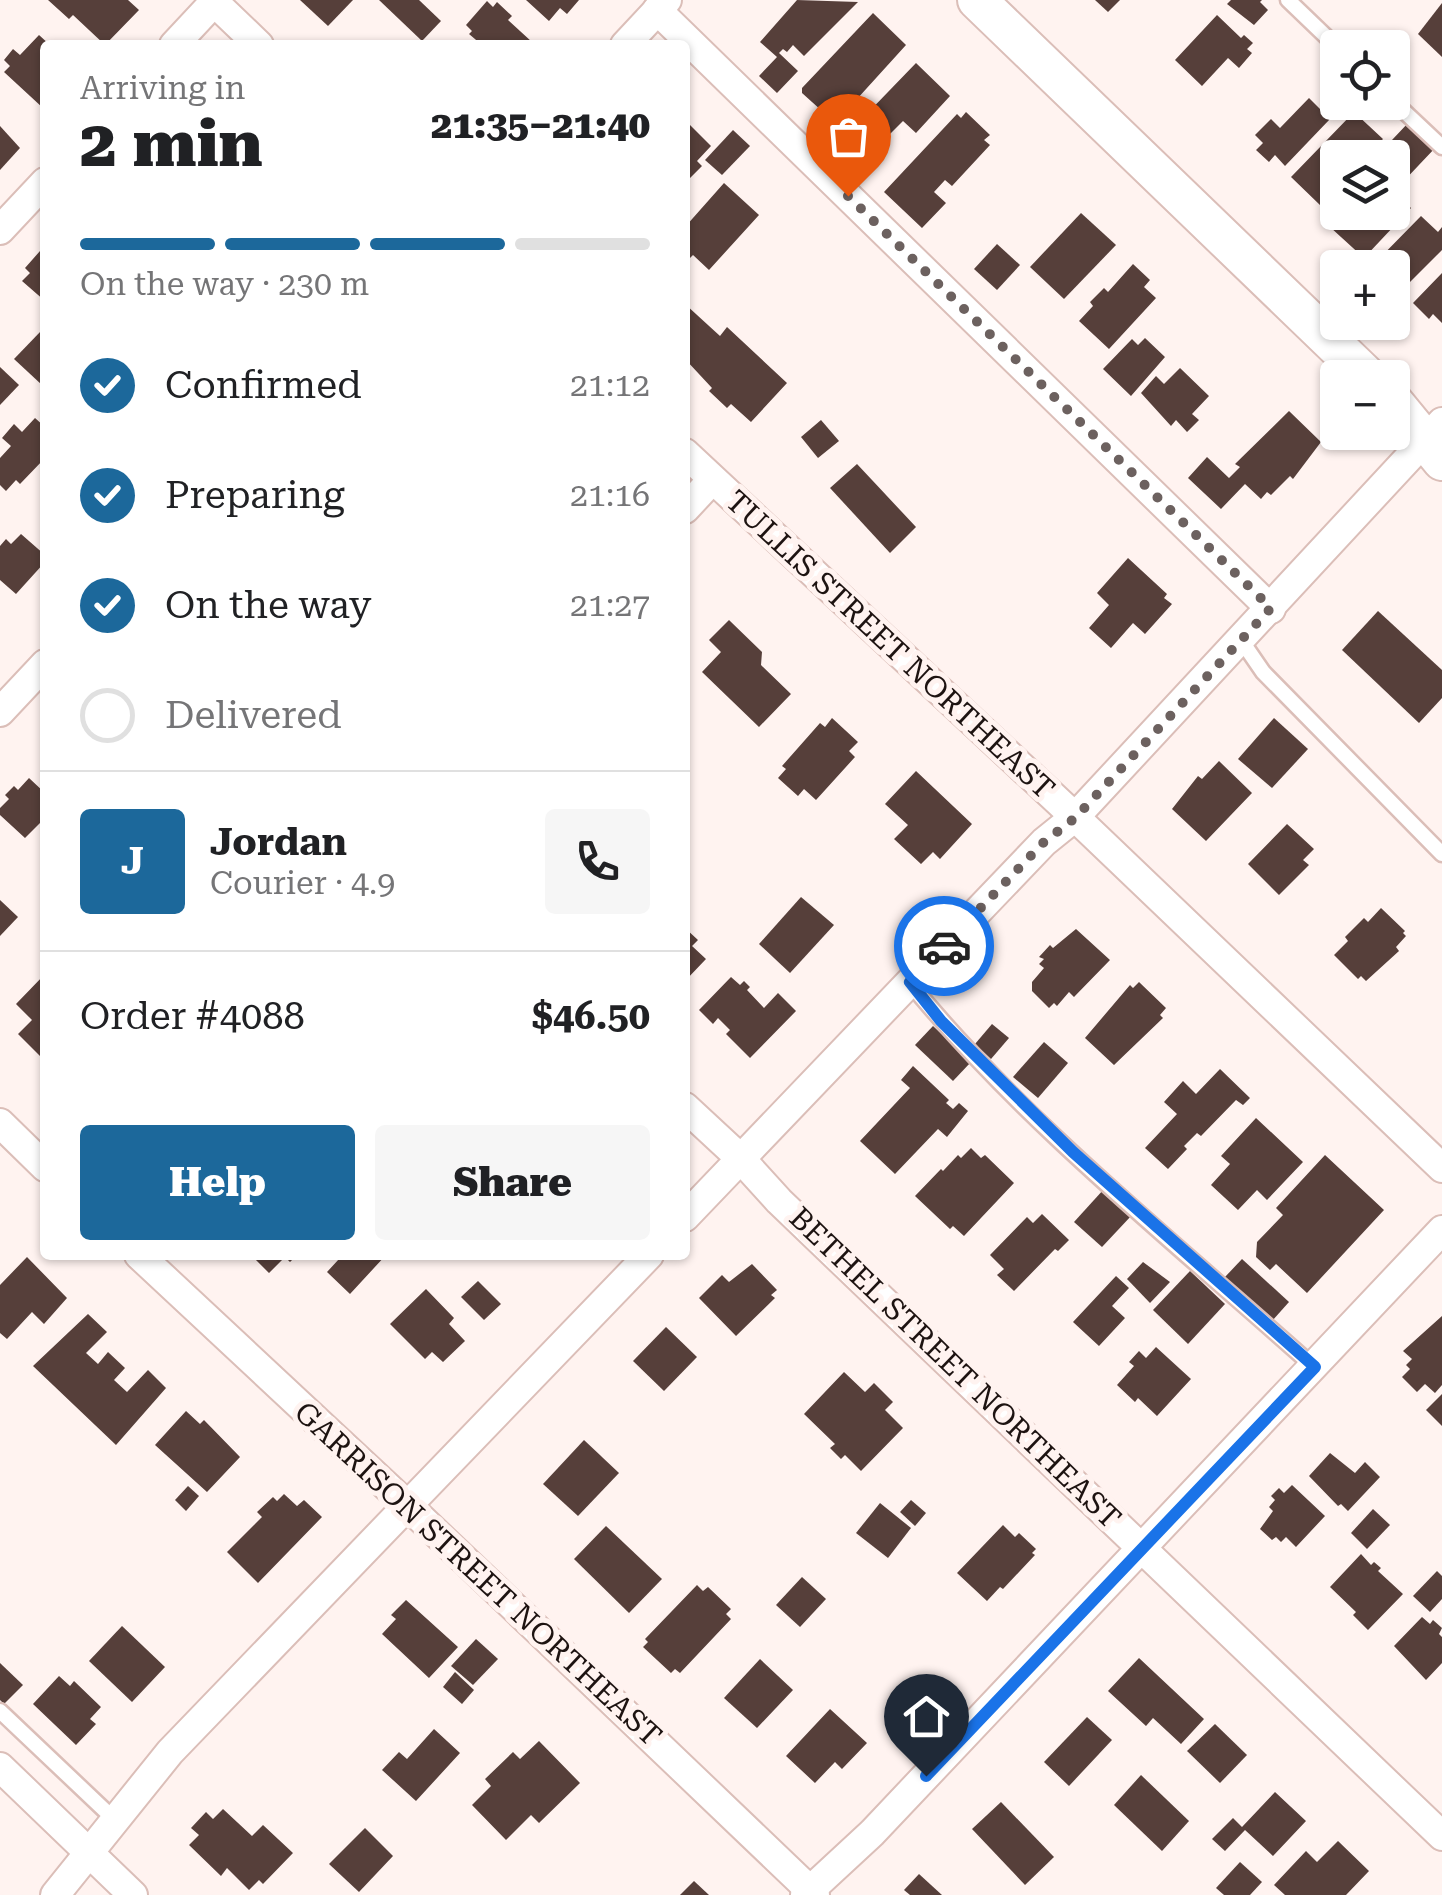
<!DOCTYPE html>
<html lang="en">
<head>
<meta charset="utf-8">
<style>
	body { margin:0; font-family:"Roboto Serif",serif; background:#f6f6f6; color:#202124; height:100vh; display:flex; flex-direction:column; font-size:38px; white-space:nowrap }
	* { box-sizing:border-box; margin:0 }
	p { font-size:32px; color:#757577 }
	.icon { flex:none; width:55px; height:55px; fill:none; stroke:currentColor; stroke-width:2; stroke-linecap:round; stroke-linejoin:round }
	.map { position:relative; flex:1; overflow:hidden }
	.drawer { position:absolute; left:40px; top:40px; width:650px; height:1220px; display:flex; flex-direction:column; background:#fff; border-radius:10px; box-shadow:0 2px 8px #0004 }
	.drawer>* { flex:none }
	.buttons { position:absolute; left:1320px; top:30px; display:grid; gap:20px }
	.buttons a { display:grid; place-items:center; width:90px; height:90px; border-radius:10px; background:#fff; box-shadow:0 2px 8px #0004; font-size:50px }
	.pin { position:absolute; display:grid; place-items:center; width:85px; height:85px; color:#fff; margin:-102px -42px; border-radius:50% 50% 50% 0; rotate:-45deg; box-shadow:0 0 10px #0007 }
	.pin .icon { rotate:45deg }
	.courier { position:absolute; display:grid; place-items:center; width:100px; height:100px; margin:-50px; border:8px solid #1a73e8; border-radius:50%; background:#fff; color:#222; box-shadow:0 2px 12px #0007 }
	.headline em { font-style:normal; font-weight:800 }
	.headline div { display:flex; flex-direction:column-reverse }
	.headline { display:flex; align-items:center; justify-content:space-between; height:170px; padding:0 40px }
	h1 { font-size:65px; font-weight:800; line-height:75px }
	.bar { display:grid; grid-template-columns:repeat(4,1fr); gap:15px 10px; align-content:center; height:120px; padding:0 40px }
	.bar i { height:12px; border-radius:8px; background:#e0e0e0 }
	.bar .current { background:#1c689b }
	.bar p { grid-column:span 4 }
	.line { display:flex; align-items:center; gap:25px; padding:0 40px; border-top:2px solid #e0e0e0 }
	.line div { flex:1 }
	.round { display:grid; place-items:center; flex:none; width:105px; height:105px; border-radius:10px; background:#f6f6f6 }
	ol { padding:0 40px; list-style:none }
	li { display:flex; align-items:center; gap:30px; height:110px }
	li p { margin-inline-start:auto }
	li .icon { padding:10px; border-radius:50%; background:#1c689b; color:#fff; stroke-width:4 }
	li:last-child { color:#757577 }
	li i { width:55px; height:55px; border:5px solid #e0e0e0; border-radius:50% }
	.button { display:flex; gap:20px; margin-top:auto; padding:20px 40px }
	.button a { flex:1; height:115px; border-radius:10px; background:#1c689b; color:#fff; font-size:40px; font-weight:800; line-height:115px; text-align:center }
	.button a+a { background:#f6f6f6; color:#202124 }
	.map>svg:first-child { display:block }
	.building { fill:#563f3a }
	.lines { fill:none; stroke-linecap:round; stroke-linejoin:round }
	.lane-casing { stroke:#dbbeb8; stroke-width:19 }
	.street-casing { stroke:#dbbeb8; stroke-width:32 }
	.secondary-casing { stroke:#dbbeb8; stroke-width:42 }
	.lane { stroke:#fff; stroke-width:14 }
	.street { stroke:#fff; stroke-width:28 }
	.secondary { stroke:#fff; stroke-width:38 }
	.done { stroke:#6c615f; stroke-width:10; stroke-dasharray:0 18 }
	.route { stroke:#1a73e8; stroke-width:12 }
	.labels { text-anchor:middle; stroke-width:10; stroke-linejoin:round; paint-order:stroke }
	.street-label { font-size:30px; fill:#1d1311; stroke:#fff3f0 }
</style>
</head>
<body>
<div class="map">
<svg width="1442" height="1895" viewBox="0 0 1442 1895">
	<rect width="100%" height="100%" fill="#fff3f0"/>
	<g class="building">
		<path d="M48 0H128L139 10 105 45 73 15 69 19Z"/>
		<path d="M300 0H353L328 26Z"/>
		<path d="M379 0H419L441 21 422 41Z"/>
		<path d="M526 0H579L567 14 560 8 549 21Z"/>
		<path d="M797 0 858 2 804 56 793 45 787 52 783 49 779 53 798 71 777 93 759 76 777 57 760 42Z"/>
		<path d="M1095 0H1120L1108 12Z"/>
		<path d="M1231 0H1262L1260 2 1268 10 1254 25 1227 4Z"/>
		<path d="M487 1 493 7 497 2 512 16 508 20 532 42 530 45H482L469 34 472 31 466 25Z"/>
		<path d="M1442 3V57L1418 34Z"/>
		<path d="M873 13 906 45 837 121 824 109 822 111 802 93V88Z"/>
		<path d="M1217 15 1241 38 1244 35 1253 43 1247 49 1252 53 1239 68 1228 58 1202 86 1175 60Z"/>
		<path d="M39 35 50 45H45L43 108 4 72 10 66 4 60 13 49 20 55Z"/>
		<path d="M916 63 950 96 916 133 903 121 881 143 859 122Z"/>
		<path d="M1309 98 1330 119 1285 166 1275 155 1269 162 1256 150 1263 143 1255 135 1271 119 1280 128Z"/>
		<path d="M966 112 990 135 984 140 990 145 952 186 945 180 934 192 946 203 922 228 884 192 957 114 961 118Z"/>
		<path d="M1354 112 1383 139 1365 158H1338V187L1320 205 1291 177Z"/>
		<path d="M685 120 711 146 697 161 702 166 689 179 685 175Z"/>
		<path d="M1409 122 1436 147 1400 185 1410 194 1404 201 1411 208 1364 258 1330 227 1344 212H1392V158H1375Z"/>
		<path d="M0 126 20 148 0 170Z"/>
		<path d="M733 130 750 146 722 175 705 160Z"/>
		<path d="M724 183 759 215 709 270 693 255 685 263V227Z"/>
		<path d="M1081 213 1116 245 1064 299 1030 267Z"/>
		<path d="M1421 216 1438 232 1442 227V250L1399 293 1392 287V268H1370Z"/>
		<path d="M997 244 1020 265 997 290 974 269Z"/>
		<path d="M40 251 45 256V301L22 281 30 273 25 268Z"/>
		<path d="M1133 264 1150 280 1144 287 1156 298 1109 349 1079 321 1093 306 1090 302 1104 288 1108 292Z"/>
		<path d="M1442 273V323L1433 314 1429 319 1413 303Z"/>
		<path d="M685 304 720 336 727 327 787 383 751 422 731 404 727 408 709 391 712 388 685 359Z"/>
		<path d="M41 331 45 335V382L42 385 14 359Z"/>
		<path d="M1145 338 1165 357 1131 396 1103 369 1132 339 1138 345Z"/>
		<path d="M0 367 19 385 0 405Z"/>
		<path d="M1180 368 1209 396 1192 414 1199 420 1187 432 1176 420 1171 426 1141 393 1156 376 1164 384Z"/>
		<path d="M1289 411 1321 442 1293 479 1290 476 1271 495 1267 492 1261 499 1245 484 1221 509 1188 478 1207 457 1229 478 1240 467 1235 464Z"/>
		<path d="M35 418 45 427V458L20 484 16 480 6 491 0 485V458L11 446 2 438 14 424 22 432Z"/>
		<path d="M821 420 839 441 818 458 801 437Z"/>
		<path d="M857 464 916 527 890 553 830 488Z"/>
		<path d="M21 534 45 555V562L16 594 0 580V546L6 539 11 544Z"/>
		<path d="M1128 558 1167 594 1164 598 1172 604 1145 634 1133 623 1111 648 1089 628 1109 605 1097 593Z"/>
		<path d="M1378 611 1442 670V698L1419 723 1342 650Z"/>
		<path d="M729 620 762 652 761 665 791 694 759 727 702 672 721 652 709 640Z"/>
		<path d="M832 718 858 742 849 751 855 757 816 800 804 789 798 796 778 778 786 769 782 766 820 723 825 727Z"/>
		<path d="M1274 718 1308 749 1272 788 1238 759Z"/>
		<path d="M1219 761 1252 793 1206 841 1172 809 1198 776 1202 779Z"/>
		<path d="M916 771 972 824 940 859 933 852 921 864 894 839 908 825 885 804Z"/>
		<path d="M29 778 45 793V823L42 821 25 838 0 815V808L9 799 5 795 14 786 18 790Z"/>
		<path d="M1287 824 1314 849 1303 860 1309 865 1279 895 1248 864Z"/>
		<path d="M801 897 834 925 790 973 759 944Z"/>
		<path d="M0 900 18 917 0 936Z"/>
		<path d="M1381 908 1405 931 1403 933 1406 936 1396 947 1399 951 1366 981 1361 976 1358 979 1334 955 1348 941 1345 937 1364 918 1368 922Z"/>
		<path d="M685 928 698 940 692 946 706 959 685 981Z"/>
		<path d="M1076 929 1110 960 1074 997 1069 992 1057 1006 1054 1003 1049 1008 1032 991V982L1044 968 1039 964 1044 959 1039 957 1050 945 1053 948Z"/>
		<path d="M45 974V1061L18 1034 32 1020 16 1004Z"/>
		<path d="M731 977 740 985 744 981 750 987 747 990 764 1008 778 993 796 1011 750 1058 726 1034 730 1030 718 1018 713 1024 699 1010Z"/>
		<path d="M1139 982 1166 1008 1160 1015 1163 1018 1114 1065 1085 1038 1130 985 1133 988Z"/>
		<path d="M992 1024 1009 1038 991 1059 975 1044Z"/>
		<path d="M933 1026 971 1062 953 1081 915 1045Z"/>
		<path d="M1044 1042 1068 1063 1038 1098 1013 1077Z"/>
		<path d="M913 1066 949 1100 946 1103 953 1109 959 1103 968 1111 947 1137 938 1129 895 1174 860 1141 910 1088 901 1080Z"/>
		<path d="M1220 1069 1250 1098 1243 1105 1236 1100 1201 1136 1197 1133 1184 1146 1187 1149 1168 1169 1145 1148 1177 1114 1164 1102 1183 1081 1196 1094Z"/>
		<path d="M1256 1118 1303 1162 1267 1200 1257 1190 1238 1210 1211 1185 1230 1164 1221 1156Z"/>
		<path d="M971 1148 981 1158 985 1155 1014 1183 964 1236 953 1226 950 1229 915 1196 941 1169 943 1171 958 1155 961 1158Z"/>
		<path d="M1325 1155 1384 1210 1307 1293 1276 1264 1270 1270 1256 1257 1257 1242 1283 1215 1276 1208Z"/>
		<path d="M1104 1189 1132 1215 1102 1247 1074 1222Z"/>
		<path d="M1042 1214 1069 1240 1058 1251 1055 1249 1014 1291 997 1275 1004 1269 990 1255 1027 1217 1033 1223Z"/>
		<path d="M251 1255H297L290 1262 285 1257 269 1273Z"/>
		<path d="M334 1255H386L350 1294 327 1272 339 1259Z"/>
		<path d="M27 1257 67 1298 44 1324 32 1312 7 1339 0 1333V1285Z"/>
		<path d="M1242 1259 1289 1302 1272 1321 1225 1277Z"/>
		<path d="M1143 1262 1170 1282 1150 1303 1127 1279Z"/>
		<path d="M752 1264 777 1290 771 1295 775 1298 736 1336 699 1298 722 1275 729 1282Z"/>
		<path d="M1190 1271 1225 1304 1188 1344 1153 1310Z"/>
		<path d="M1116 1276 1129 1288 1112 1306 1125 1318 1099 1346 1073 1322Z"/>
		<path d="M478 1281 501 1304 484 1320 461 1297Z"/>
		<path d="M426 1289 454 1318 449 1324 465 1341 443 1362 432 1352 425 1359 390 1324Z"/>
		<path d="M88 1314 107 1332 86 1353 98 1364 108 1352 125 1368 114 1380 127 1392 148 1370 166 1388 116 1445 33 1366Z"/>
		<path d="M1442 1316V1385L1435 1393 1425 1384 1417 1392 1402 1377 1410 1369 1406 1365 1412 1359 1403 1351Z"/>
		<path d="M666 1327 697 1357 664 1391 633 1361Z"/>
		<path d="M1156 1347 1191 1379 1157 1416 1138 1398 1135 1402 1117 1385 1134 1366 1129 1362 1139 1351 1146 1358Z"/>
		<path d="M844 1372 865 1392 874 1383 893 1402 885 1410 903 1428 861 1471 845 1455 841 1459 830 1448 835 1444 804 1414Z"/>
		<path d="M1442 1394V1426L1426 1410Z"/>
		<path d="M186 1411 200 1424 204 1420 240 1457 207 1492 155 1445Z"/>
		<path d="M584 1440 619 1473 578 1516 543 1484Z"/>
		<path d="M1330 1453 1355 1473 1365 1462 1380 1477 1348 1511 1341 1504 1338 1506 1309 1476Z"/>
		<path d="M1292 1485 1325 1516 1296 1547 1286 1537 1281 1542 1276 1537 1272 1540 1260 1529 1273 1511 1269 1507 1275 1500 1271 1496 1279 1488 1284 1493Z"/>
		<path d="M188 1486 199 1496 186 1511 175 1500Z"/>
		<path d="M284 1494 297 1506 304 1500 322 1517 258 1583 227 1552 262 1517 257 1512 273 1497 277 1501Z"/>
		<path d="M911 1500 926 1513 915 1526 900 1512Z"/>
		<path d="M880 1503 911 1528 888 1558 856 1533Z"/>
		<path d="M1373 1509 1390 1525 1367 1549 1351 1533Z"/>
		<path d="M1003 1525 1015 1537 1019 1533 1036 1549 1032 1553 1035 1555 1003 1589 1000 1587 987 1601 957 1573Z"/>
		<path d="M606 1526 662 1579 629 1613 574 1559Z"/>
		<path d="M1361 1554 1371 1565 1374 1562 1381 1568 1378 1571 1403 1594 1368 1630 1353 1615 1356 1612 1330 1587Z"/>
		<path d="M1437 1571 1442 1576V1599L1430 1612 1413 1596Z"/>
		<path d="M802 1577 826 1599 800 1627 776 1605Z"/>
		<path d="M697 1585 703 1591 708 1587 731 1609 726 1614 731 1619 680 1673 675 1669 671 1673 643 1647 648 1642 645 1639Z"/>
		<path d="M406 1600 458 1647 429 1678 382 1634 396 1619 391 1615Z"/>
		<path d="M1422 1617 1430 1624 1433 1620 1442 1628 1439 1634 1442 1637V1663L1426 1680 1394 1646Z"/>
		<path d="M122 1626 165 1667 132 1702 89 1661Z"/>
		<path d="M476 1639 498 1659 473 1685 451 1666Z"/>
		<path d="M1139 1658 1204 1719 1181 1744 1153 1718 1146 1726 1108 1691Z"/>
		<path d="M760 1659 793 1690 757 1728 724 1698Z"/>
		<path d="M0 1663 23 1685 4 1704 0 1700Z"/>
		<path d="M455 1672 474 1690 462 1704 443 1687Z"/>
		<path d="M59 1676 70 1686 74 1681 101 1707 90 1719 96 1724 76 1745 33 1704Z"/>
		<path d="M830 1709 867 1743 842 1769 835 1762 815 1783 786 1756Z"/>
		<path d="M1087 1717 1112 1740 1069 1786 1044 1762Z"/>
		<path d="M1215 1724 1247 1755 1220 1783 1187 1751Z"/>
		<path d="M434 1729 460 1753 416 1801 382 1770 399 1752 407 1759Z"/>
		<path d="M539 1741 580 1783 539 1823 531 1815 506 1840 472 1805 491 1786 485 1779 513 1752 520 1759Z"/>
		<path d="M1141 1775 1189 1821 1162 1851 1114 1805Z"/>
		<path d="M1275 1792 1306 1821 1273 1856 1245 1830 1225 1851 1212 1839 1233 1818 1242 1827Z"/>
		<path d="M1001 1802 1054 1857 1025 1885 972 1829Z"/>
		<path d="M223 1809 252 1836 263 1825 293 1853 263 1884 259 1880 249 1890 227 1868 221 1876 189 1845 199 1835 191 1828 206 1812 213 1819Z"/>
		<path d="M365 1828 393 1856 359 1892 329 1864Z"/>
		<path d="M1338 1841 1369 1871 1346 1895H1285L1274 1885 1306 1851 1317 1862Z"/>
		<path d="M1240 1862 1262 1882 1250 1895H1224L1216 1888Z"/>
		<path d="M919 1874 942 1895H910L904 1890Z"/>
		<path d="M694 1881 709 1895H680Z"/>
	</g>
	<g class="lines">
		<defs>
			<g id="lane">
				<path d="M1288 0 1338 48"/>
				<path d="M1392 100 1442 147"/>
				<path d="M1241 640 1263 672 1442 854"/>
				<path d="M909 982C1023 1122 1179 1246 1314 1367"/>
				<path d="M0 1711 116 1821"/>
			</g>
			<g id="street">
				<path d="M212 0 259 45"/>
				<path d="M657 10 1271 609"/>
				<path d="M174 45 216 0"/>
				<path d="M625 45 667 0"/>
				<path d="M0 230 45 182"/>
				<path d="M685 453 1075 817 1442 1168"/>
				<path d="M685 509 712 480"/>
				<path d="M0 712 45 664"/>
				<path d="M685 1107 740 1158 779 1201 1442 1836"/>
				<path d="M0 1123 45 1167"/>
				<path d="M685 1217 1044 842 1075 817 1442 422"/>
				<path d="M139 1255 408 1506 815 1895"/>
				<path d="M0 1767 133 1895"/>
				<path d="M55 1895 170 1752 649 1255"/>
				<path d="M805 1895 872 1833 1442 1230"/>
			</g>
			<g id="secondary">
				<path d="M977 0 1369 378"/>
				<path d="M1392 400 1442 461"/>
			</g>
		</defs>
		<use href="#lane" class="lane-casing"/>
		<use href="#street" class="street-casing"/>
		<use href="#secondary" class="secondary-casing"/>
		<use href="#lane" class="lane"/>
		<use href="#street" class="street"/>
		<use href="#secondary" class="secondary"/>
	</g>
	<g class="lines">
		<path class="done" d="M848 196 1271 608 1075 818 1044 842 944 946"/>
		<path class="route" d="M926 1776 1315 1367 1073 1152 941 1021 910 982 944 946"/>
	</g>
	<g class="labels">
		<g class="street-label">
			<text transform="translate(890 645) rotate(43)" y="10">TULLIS STREET NORTHEAST</text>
			<text transform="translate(955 1368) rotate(44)" y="10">BETHEL STREET NORTHEAST</text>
			<text transform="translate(478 1574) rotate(43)" y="10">GARRISON STREET NORTHEAST</text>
		</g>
	</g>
</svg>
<div class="buttons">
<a><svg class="icon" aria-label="locate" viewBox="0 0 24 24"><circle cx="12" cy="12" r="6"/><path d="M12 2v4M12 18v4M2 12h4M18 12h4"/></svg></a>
<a><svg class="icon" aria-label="layers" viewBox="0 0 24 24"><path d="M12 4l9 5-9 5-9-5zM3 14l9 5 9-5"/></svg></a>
<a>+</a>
<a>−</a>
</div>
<div class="pin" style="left:848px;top:196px;background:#ea580c"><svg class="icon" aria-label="bag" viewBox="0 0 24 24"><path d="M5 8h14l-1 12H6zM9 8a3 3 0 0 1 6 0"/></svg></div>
<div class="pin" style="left:926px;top:1776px;background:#1f2937"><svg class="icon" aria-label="home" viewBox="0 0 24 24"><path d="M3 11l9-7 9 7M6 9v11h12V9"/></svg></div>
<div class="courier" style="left:944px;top:946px"><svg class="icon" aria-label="car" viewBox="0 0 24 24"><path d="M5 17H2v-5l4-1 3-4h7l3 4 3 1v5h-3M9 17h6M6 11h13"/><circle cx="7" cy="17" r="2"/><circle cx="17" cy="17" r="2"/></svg></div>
<section class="drawer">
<div class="headline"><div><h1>2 min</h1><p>Arriving in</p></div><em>21:35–21:40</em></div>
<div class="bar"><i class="current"></i><i class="current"></i><i class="current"></i><i></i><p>On the way · 230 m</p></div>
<ol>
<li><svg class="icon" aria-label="check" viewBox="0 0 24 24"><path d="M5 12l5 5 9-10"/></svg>Confirmed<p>21:12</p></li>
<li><svg class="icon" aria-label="check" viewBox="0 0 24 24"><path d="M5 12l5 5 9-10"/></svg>Preparing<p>21:16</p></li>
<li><svg class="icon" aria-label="check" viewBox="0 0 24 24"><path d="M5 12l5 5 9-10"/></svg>On the way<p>21:27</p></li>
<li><i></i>Delivered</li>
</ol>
<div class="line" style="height:180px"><b class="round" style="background:#1c689b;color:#fff">J</b><div><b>Jordan</b><p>Courier · 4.9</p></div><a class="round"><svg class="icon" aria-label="phone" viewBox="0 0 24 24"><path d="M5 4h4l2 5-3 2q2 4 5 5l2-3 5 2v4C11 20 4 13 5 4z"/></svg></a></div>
<div class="line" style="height:130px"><div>Order #4088</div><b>$46.50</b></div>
<div class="button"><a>Help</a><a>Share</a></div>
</section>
</div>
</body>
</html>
